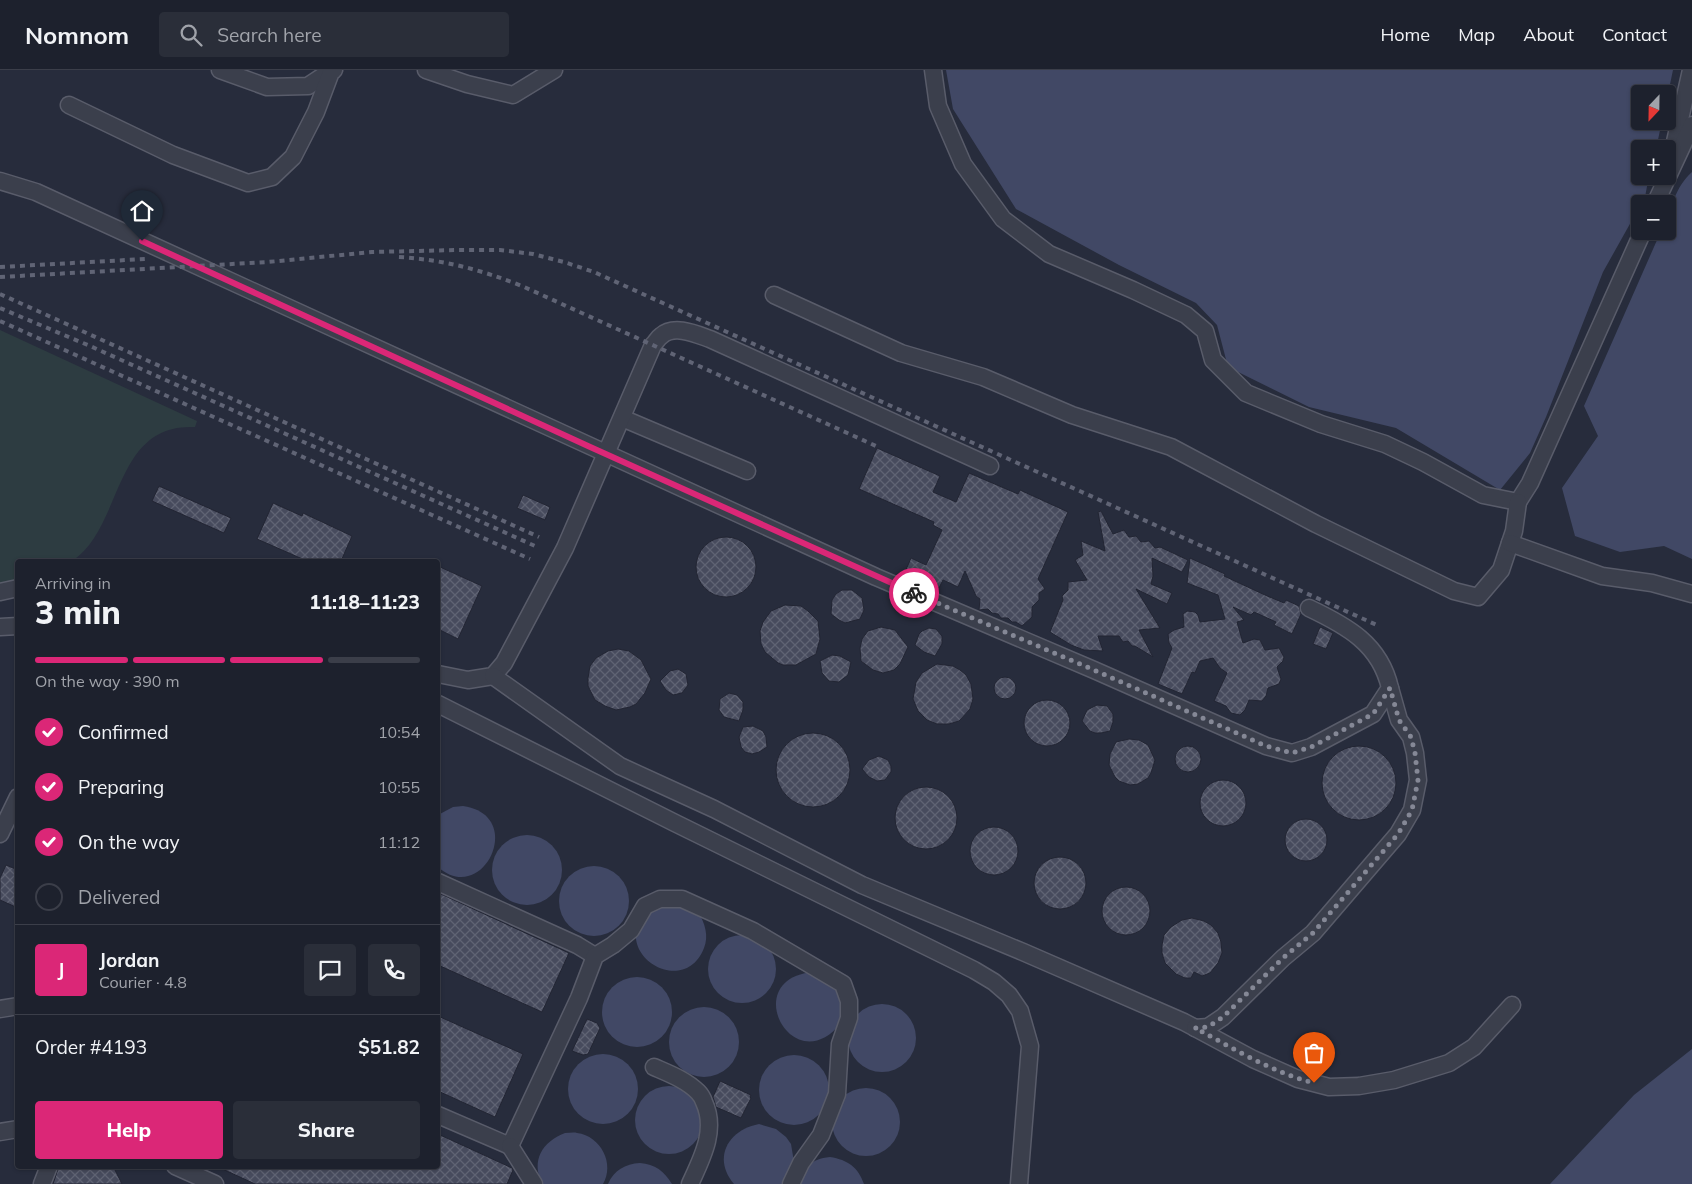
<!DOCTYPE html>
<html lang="en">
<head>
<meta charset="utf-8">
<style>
	body { margin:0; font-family:Mulish,sans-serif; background:#2a2e39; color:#f1f3f6; height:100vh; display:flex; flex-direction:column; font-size:19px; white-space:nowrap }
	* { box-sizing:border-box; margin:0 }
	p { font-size:16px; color:#a0a3aa }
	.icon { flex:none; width:28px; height:28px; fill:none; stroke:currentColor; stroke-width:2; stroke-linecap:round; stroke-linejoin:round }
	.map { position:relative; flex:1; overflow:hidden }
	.drawer { position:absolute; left:15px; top:489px; width:425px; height:610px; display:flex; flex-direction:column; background:#1d212d; border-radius:5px; box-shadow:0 1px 4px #0004,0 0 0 1px #3b3e49 }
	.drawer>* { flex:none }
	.needle { width:32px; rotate:202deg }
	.buttons { position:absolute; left:1631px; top:15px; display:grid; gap:10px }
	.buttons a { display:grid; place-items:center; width:45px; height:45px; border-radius:5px; background:#1d212d; box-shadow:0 1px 4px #0004,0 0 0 1px #3b3e49; font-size:25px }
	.pin { position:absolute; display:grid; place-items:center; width:42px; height:42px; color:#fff; margin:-51px -21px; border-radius:50% 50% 50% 0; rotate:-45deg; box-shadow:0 0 5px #0007 }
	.pin .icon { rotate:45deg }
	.courier { position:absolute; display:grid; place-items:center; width:50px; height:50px; margin:-25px; border:4px solid #db2777; border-radius:50%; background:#fff; color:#222; box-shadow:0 1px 6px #0007 }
	.summary em { font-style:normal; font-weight:800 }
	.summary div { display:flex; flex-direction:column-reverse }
	.summary { display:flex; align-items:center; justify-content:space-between; height:85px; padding:0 20px }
	h1 { font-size:32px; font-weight:800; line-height:38px }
	.bar { display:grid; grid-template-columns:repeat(4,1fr); gap:8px 5px; align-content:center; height:60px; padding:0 20px }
	.bar i { height:6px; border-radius:4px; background:#3b3e49 }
	.bar .on { background:#db2777 }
	.bar p { grid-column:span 4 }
	.line { display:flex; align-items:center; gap:12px; padding:0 20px; border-top:1px solid #3b3e49 }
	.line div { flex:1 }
	.round { display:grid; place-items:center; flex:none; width:52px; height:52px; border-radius:5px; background:#2a2e39 }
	ol { padding:0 20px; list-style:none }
	li { display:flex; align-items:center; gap:15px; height:55px }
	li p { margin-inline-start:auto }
	li .icon { padding:5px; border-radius:50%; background:#db2777; color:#fff; stroke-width:4 }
	li:last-child { color:#a0a3aa }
	li i { width:28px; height:28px; border:2px solid #3b3e49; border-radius:50% }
	.action { display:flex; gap:10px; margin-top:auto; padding:10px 20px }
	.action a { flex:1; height:58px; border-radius:5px; background:#db2777; color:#fff; font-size:20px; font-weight:800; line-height:58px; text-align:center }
	.action a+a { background:#2a2e39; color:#f1f3f6 }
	header { display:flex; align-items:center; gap:30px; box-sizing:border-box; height:70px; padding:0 25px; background:#1d212d; border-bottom:1px solid #3b3e49 }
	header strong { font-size:24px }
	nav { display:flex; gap:28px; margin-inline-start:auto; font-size:18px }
	.search { width:350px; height:45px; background:#2a2e39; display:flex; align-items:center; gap:12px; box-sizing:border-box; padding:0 18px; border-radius:5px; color:#a0a3aa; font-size:19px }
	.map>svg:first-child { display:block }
	.grass { fill:#2d3c41 }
	.water { fill:#414865 }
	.building { fill:url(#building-cross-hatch); stroke:#222533 }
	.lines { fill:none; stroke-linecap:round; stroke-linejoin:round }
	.minor-casing { stroke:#595c6a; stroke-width:19 }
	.minor { stroke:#3b3f4c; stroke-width:16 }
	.rail { stroke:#606475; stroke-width:4; stroke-dasharray:5 5; stroke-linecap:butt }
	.done { stroke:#858896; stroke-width:5; stroke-dasharray:0 9 }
	.route { stroke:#db2777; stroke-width:6 }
</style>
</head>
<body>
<header>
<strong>Nomnom</strong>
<div class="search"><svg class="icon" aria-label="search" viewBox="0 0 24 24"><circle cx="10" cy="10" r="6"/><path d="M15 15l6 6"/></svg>Search here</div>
<nav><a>Home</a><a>Map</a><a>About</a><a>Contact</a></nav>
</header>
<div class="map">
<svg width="1692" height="1114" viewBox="0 0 1692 1114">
	<defs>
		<pattern id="building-cross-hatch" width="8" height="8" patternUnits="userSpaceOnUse" patternTransform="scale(1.25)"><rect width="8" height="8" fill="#474b5d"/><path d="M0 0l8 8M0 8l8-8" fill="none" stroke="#5f6373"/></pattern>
	</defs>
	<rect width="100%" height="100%" fill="#272c3c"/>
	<path class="grass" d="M0 260 197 351 195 357C112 353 124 457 72 491H18L17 510 0 514Z"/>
	<g class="water">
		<path d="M946 0H1673L1668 24H1640V51H1662L1656 79H1640V106H1649L1645 127 1603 202 1546 347 1530 383 1500 420 1396 358 1309 337 1228 297 1217 255 1196 233 1119 195 1016 139 953 39Z"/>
		<path d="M1692 102V489L1664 476 1620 482 1575 466 1562 418 1598 366 1584 336 1661 161H1668C1668 141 1676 116 1692 102Z"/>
		<path d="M463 736C527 745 483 837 438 797V745L453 737Z"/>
		<circle cx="527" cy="800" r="35"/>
		<circle cx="594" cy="831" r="35"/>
		<path d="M663 832 698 842C705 853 709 866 704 878 684 929 612 884 644 845 648 839 658 835 663 832Z"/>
		<circle cx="742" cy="899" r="34"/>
		<path d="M814 902 842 921 841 953C793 1013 737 908 814 902Z"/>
		<circle cx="637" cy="942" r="35"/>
		<circle cx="882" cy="968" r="34"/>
		<circle cx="704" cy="972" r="35"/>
		<path d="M1692 979V1114H1550L1634 1025Z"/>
		<circle cx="603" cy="1019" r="35"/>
		<circle cx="794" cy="1020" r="35"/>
		<circle cx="669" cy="1050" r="34"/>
		<circle cx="866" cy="1052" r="34"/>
		<path d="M759 1054 776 1059 786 1067 791 1074 794 1092 783 1114H734C712 1088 728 1060 759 1054Z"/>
		<path d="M565 1063C569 1063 574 1062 577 1063 601 1066 615 1094 603 1114H542C531 1090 542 1072 565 1063Z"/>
		<path d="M830 1087C848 1090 858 1097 864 1114H797C806 1097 810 1089 830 1087Z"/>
		<path d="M640 1093C655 1094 664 1101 672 1114H608C614 1100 625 1094 640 1093Z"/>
	</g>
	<g class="building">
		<path d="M877 378 940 406 933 422 956 432 969 403 1018 424 1020 420 1068 442 1038 509 1045 519 1039 523V530L1032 537V547L1022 556 1016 552H1012L1008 548H1001L998 544 992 543 988 539 979 540 980 529 976 526 965 501 958 517 943 510 939 518 905 502 911 488 926 495 942 460 933 455 934 452 859 419Z"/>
		<path d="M159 416 231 448 224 463 152 431Z"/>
		<path d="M523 425 550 437 545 450 517 438Z"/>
		<path d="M273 433 302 446 303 443 352 466 341 491H307L257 469Z"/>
		<path d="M1101 441 1113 464 1124 460 1129 467 1136 466 1141 472 1149 471 1155 478 1160 477 1188 490 1182 502 1152 488 1153 506 1151 514 1172 523 1167 534 1136 519 1160 558 1139 560 1153 587 1135 576H1132L1128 571 1123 572 1119 566H1098L1103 581 1084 580 1071 575 1050 562 1063 530 1062 526 1068 520V512L1087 510 1075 490 1083 485 1081 471 1105 481 1098 442Z"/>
		<circle cx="726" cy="497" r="30"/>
		<path d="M1190 488 1225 504 1224 506 1265 525 1284 533 1286 530 1299 536 1301 544 1292 564 1274 555 1276 552 1254 542 1251 545 1233 537 1244 550 1237 552 1243 573 1254 569 1260 570 1265 580 1279 578 1284 587 1283 591 1277 597 1281 609 1279 614 1268 618 1266 626 1262 631 1249 630 1245 640 1240 645 1231 643 1226 636 1214 631 1227 603 1220 598 1213 588 1200 591 1195 603 1192 602 1182 624 1158 614 1172 578 1169 573 1168 564 1174 560 1184 557 1183 544 1187 541 1195 542 1198 545 1200 552 1225 549 1218 525 1187 513Z"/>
		<path d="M440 497 482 516 458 569 438 559V503Z"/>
		<path d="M842 520H852L862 528 864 540 860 549 845 553 839 550 831 544 832 530 836 524Z"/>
		<path d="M785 535 801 536 808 541 818 551 820 569 816 584 796 595H783L778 593 765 582 761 574 760 561 763 552 771 541Z"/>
		<path d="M881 557 895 560 908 577 900 594 894 600 883 603 873 600 861 591 860 578 862 569 868 561Z"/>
		<path d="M1320 557 1333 563 1326 579 1313 574Z"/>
		<path d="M929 558 936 559 942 566V574L935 586 924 582 915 575 919 564 922 561Z"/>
		<path d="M618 579 629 581 641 590 651 609 645 623 636 634 630 637 616 640 605 636 595 630 588 616V608L590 596 596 588 608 581Z"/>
		<path d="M832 585 840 586 851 592 848 605 839 612 829 611 822 603 820 591Z"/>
		<path d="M937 594 953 596 960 600 966 605 971 614 973 629 970 639 959 651 949 654H937L927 650 918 641 913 629 916 612 922 603Z"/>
		<path d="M678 599 686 604 688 615 682 623 673 625 666 620 660 611 670 601Z"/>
		<circle cx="1005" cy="618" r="11"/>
		<path d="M729 623 737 625 743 632V640L739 651 724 647 719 640 720 629Z"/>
		<circle cx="1047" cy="653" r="23"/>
		<path d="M1097 635 1107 636 1113 644V652L1110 661 1101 663H1095L1090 661 1082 651 1087 640Z"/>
		<path d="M753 656 763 661 766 667 767 677 759 682 752 684 745 682 741 677 739 667 743 657Z"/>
		<circle cx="813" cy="700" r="37"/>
		<path d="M1129 669 1139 670 1148 675 1155 690 1151 703 1148 708 1138 714 1130 715 1119 711 1115 707 1109 695 1110 684 1116 672Z"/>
		<circle cx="1188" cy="689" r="13"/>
		<circle cx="1359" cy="713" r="37"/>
		<path d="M879 686 888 690 891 696V702L885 710 877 711 869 707 862 699 869 690Z"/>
		<circle cx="1223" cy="733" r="23"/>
		<circle cx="926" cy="748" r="31"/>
		<circle cx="1306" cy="770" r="21"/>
		<circle cx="994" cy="781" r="24"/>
		<circle cx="1060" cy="813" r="26"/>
		<path d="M6 795 18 800V838L0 830V808Z"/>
		<circle cx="1126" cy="841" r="24"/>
		<path d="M441 824 569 883 542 942 438 895V831Z"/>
		<path d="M1192 848 1204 851 1211 855 1218 863 1221 872 1222 883 1218 893 1210 903 1202 906 1194 902 1191 908H1185L1176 904 1165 893 1162 883V875L1164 865 1171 857 1182 850Z"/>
		<path d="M438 946 523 984 495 1047 438 1021Z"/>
		<path d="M587 949 597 953 600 958 588 984 583 985 572 981Z"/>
		<path d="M720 1011 751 1025 750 1027 751 1028 741 1048 716 1037 713 1027Z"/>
		<path d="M438 1064 512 1098 513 1100 507 1114H255L216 1096H438Z"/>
		<path d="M59 1096H113L122 1114H53Z"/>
	</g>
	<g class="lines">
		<defs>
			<g id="minor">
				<path d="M220 0 267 17 308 16 332 0"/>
				<path d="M426 0 467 14 513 25 554 0"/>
				<path d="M933 0 938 36 963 94 1003 149 1049 184 1133 220 1186 245 1205 261 1213 290 1246 323 1321 354 1385 374 1423 392 1483 425 1518 432 1530 413 1643 161"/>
				<path d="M69 35 173 85 248 113 272 107 293 87 316 42 331 2 334 0"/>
				<path d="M1668 103 1691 0"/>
				<path d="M0 111 36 122 876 507 1094 600 1266 676 1292 683 1311 677 1373 644 1390 618C1380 574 1347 556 1309 538"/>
				<path d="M1655 134 1692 55"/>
				<path d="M774 225 901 283 983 307 1072 345 1171 377 1316 454 1454 521 1478 527 1501 500 1514 461 1518 432"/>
				<path d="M622 348 747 401"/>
				<path d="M1510 473 1602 506 1652 513 1692 524"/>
				<path d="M0 522 18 518"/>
				<path d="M0 557 18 556"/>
				<path d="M438 604 468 610 493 606 504 593 565 478 653 275C656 272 658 268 661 266 674 254 696 264 710 269L990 396"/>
				<path d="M493 606 620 696 714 739 862 815 1023 882 1184 952 1253 989 1298 1009 1329 1017 1359 1016 1394 1010 1449 993 1474 977 1512 935"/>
				<path d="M438 634 675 753 974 900 994 912 1009 925 1020 941 1030 976 1019 1114"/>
				<path d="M0 764 18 727"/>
				<path d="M438 812 577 875 595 886"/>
				<path d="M0 939 18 936"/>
				<path d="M1195 958 1208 957 1223 947 1283 888 1313 863 1398 764 1412 740 1418 710 1415 683 1411 667 1399 650 1390 618"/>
				<path d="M654 997C670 1004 686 1010 698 1022 701 1025 703 1029 704 1032 717 1060 702 1088 690 1114"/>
				<path d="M438 1045 510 1076 579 928 595 886 613 875 631 860 645 836 660 829H682L753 861 843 914 849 931V948L840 974 837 1024 821 1065 801 1093 791 1114"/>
				<path d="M0 1062 18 1059"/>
				<path d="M510 1076 534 1114"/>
				<path d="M175 1096 215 1114"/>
				<path d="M42 1114 49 1096"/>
			</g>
		</defs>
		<use href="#minor" class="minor-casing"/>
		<use href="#minor" class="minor"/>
		<g class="rail">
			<path d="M399 187C444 190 479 199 522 216L876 376"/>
			<path d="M0 197 145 189"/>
			<path d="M0 207 268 192 372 182 459 180H500L533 184 564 192 594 202 1379 556"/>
			<path d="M0 224 539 467"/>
			<path d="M0 238 90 276 535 476"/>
			<path d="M0 251 530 489"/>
		</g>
	</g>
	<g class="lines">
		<path class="done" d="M914 523 1094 600 1266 676 1292 683 1311 677 1373 644 1390 618 1399 650 1411 667 1415 683 1418 710 1412 740 1398 764 1313 863 1283 888 1223 947 1208 957 1195 958C1233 978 1271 1002 1314 1013"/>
		<path class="route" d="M142 171 588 376 914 523"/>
	</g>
</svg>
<div class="buttons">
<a><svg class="needle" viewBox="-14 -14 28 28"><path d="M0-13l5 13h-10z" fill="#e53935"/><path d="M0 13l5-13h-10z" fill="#a0a3aa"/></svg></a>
<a>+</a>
<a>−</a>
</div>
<div class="pin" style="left:1314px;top:1013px;background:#ea580c"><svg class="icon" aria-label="bag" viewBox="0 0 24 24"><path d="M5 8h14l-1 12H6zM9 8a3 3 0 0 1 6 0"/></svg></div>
<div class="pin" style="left:142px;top:171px;background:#1f2937"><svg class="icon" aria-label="home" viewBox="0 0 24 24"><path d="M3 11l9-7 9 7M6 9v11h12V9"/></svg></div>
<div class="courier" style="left:914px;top:523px"><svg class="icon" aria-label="bike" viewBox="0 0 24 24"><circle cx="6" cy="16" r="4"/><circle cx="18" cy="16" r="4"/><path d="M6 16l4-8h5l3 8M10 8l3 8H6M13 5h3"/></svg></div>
<section class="drawer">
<div class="summary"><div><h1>3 min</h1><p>Arriving in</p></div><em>11:18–11:23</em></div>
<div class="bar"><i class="on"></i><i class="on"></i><i class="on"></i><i></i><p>On the way · 390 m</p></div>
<ol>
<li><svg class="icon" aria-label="check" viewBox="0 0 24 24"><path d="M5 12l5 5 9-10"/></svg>Confirmed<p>10:54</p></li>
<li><svg class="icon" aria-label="check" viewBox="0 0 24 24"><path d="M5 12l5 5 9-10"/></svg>Preparing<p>10:55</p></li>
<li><svg class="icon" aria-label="check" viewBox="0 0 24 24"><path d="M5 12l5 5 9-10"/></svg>On the way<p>11:12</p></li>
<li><i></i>Delivered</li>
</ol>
<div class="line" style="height:90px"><b class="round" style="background:#db2777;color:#fff">J</b><div><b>Jordan</b><p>Courier · 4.8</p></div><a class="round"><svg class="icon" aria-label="chat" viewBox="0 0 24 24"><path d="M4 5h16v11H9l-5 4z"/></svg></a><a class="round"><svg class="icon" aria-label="phone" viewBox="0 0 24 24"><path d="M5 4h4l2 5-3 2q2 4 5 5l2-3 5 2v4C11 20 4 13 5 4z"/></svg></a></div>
<div class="line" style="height:65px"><div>Order #4193</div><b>$51.82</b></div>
<div class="action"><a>Help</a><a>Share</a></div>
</section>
</div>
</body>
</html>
